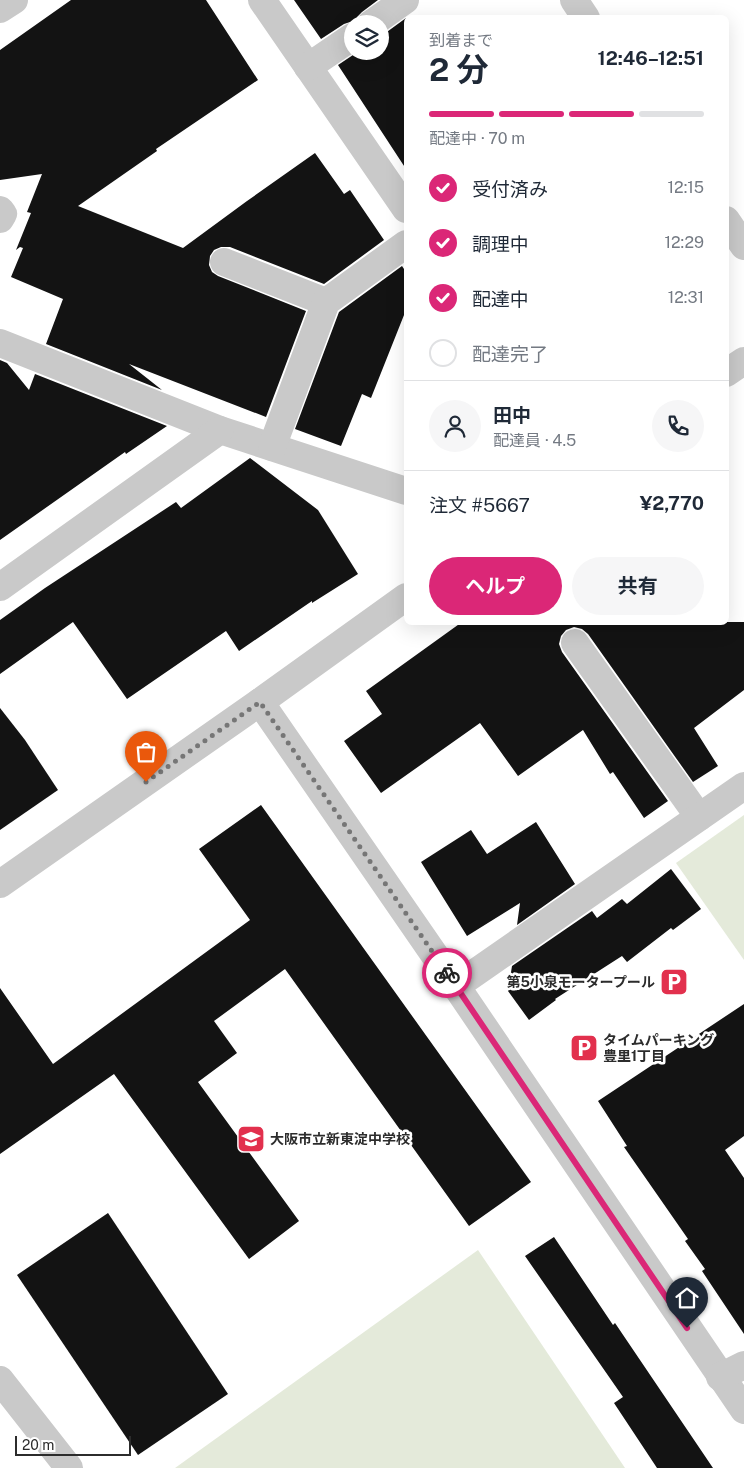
<!DOCTYPE html>
<html lang="ja">
<head>
<meta charset="utf-8">
<style>
	body { margin:0; font-family:"Public Sans","Noto Sans JP",sans-serif; background:#f6f6f7; color:#1f2937; height:100vh; display:flex; flex-direction:column; font-size:19px; white-space:nowrap }
	* { box-sizing:border-box; margin:0 }
	p { font-size:16px; color:#747a83 }
	.icon { flex:none; width:28px; height:28px; fill:none; stroke:currentColor; stroke-width:2; stroke-linecap:round; stroke-linejoin:round }
	.map { position:relative; flex:1; overflow:hidden }
	.drawer { position:absolute; left:404px; top:15px; width:325px; height:610px; display:flex; flex-direction:column; background:#fff; border-radius:8px; box-shadow:0 5px 20px #0002 }
	.drawer>* { flex:none }
	.fabs { position:absolute; left:344px; top:15px; display:grid; gap:10px }
	.fabs a { display:grid; place-items:center; width:45px; height:45px; border-radius:50%; background:#fff; box-shadow:0 5px 20px #0002; font-size:25px }
	.scale { position:absolute; left:15px; bottom:12px; width:116px; box-sizing:border-box; padding-left:5px; border:2px solid #2c2c2c; border-top:0; font-size:14px; line-height:18px; white-space:nowrap; color:#2c2c2c; -webkit-text-stroke:4px #fff; paint-order:stroke }
	.pin { position:absolute; display:grid; place-items:center; width:42px; height:42px; color:#fff; margin:-51px -21px; border-radius:50% 50% 50% 0; rotate:-45deg; box-shadow:0 0 5px #0007 }
	.pin .icon { rotate:45deg }
	.courier { position:absolute; display:grid; place-items:center; width:50px; height:50px; margin:-25px; border:4px solid #db2777; border-radius:50%; background:#fff; color:#222; box-shadow:0 1px 6px #0007 }
	.head em { font-style:normal; font-weight:700 }
	.head div { display:flex; flex-direction:column-reverse }
	.head { display:flex; align-items:center; justify-content:space-between; height:85px; padding:0 25px }
	h1 { font-size:32px; font-weight:700; line-height:38px }
	.bar { display:grid; grid-template-columns:repeat(4,1fr); gap:8px 5px; align-content:center; height:60px; padding:0 25px }
	.bar i { height:6px; border-radius:4px; background:#e0e1e3 }
	.bar .selected { background:#db2777 }
	.bar p { grid-column:span 4 }
	.line { display:flex; align-items:center; gap:12px; padding:0 25px; border-top:1px solid #e0e1e3 }
	.line div { flex:1 }
	.round { display:grid; place-items:center; flex:none; width:52px; height:52px; border-radius:26px; background:#f6f6f7 }
	ol { padding:0 25px; list-style:none }
	li { display:flex; align-items:center; gap:15px; height:55px }
	li p { margin-inline-start:auto }
	li .icon { padding:5px; border-radius:50%; background:#db2777; color:#fff; stroke-width:4 }
	li:last-child { color:#747a83 }
	li i { width:28px; height:28px; border:2px solid #e0e1e3; border-radius:50% }
	.button { display:flex; gap:10px; margin-top:auto; padding:10px 25px }
	.button a { flex:1; height:58px; border-radius:30px; background:#db2777; color:#fff; font-size:20px; font-weight:700; line-height:58px; text-align:center }
	.button a+a { background:#f6f6f7; color:#1f2937 }
	.map>svg:first-child { display:block }
	.green { fill:#e4eada }
	.building { fill:#131313 }
	.lines { fill:none; stroke-linecap:round; stroke-linejoin:round }
	.minor { stroke:#c9c9c9; stroke-width:28 }
	.done { stroke:#767676; stroke-width:5; stroke-dasharray:0 9 }
	.route { stroke:#db2777; stroke-width:6 }
	.labels { text-anchor:middle; stroke-width:5; stroke-linejoin:round; paint-order:stroke }
	.poi-label { font-size:14px; font-weight:bold; fill:#2c2c2c; stroke:#fff; text-anchor:start }
</style>
</head>
<body>
<div class="map">
<svg width="744" height="1468" viewBox="0 0 744 1468">
	<rect width="100%" height="100%" fill="#fff"/>
	<g class="green">
		<path d="M744 815V960L676 863Z"/>
		<path d="M478 1250 625 1468H175Z"/>
	</g>
	<g class="building">
		<path d="M71 0H206L258 80 156 149 157 151 78 206 183 248 247 201 315 153 344 194 350 190 384 240 324 284 230 247H221L214 250 210 256 209 265 212 272 218 276 306 311 266 417 129 364 162 390 46 344 63 299 11 277 23 248 20 247 16 250 31 213 27 212 42 174 0 180V50Z"/>
		<path d="M294 0H378L362 12 357 17 356 22H350L344 24 321 39Z"/>
		<path d="M406 18V169L338 65 359 51H380V37Z"/>
		<path d="M402 266 406 272V310L371 398 362 394 341 446 295 429 339 312Z"/>
		<path d="M0 360 7 363 29 390 35 374 167 426 126 454 125 452 0 540Z"/>
		<path d="M250 458 318 510 358 574 312 603V601L239 651 226 631 127 699 73 622 0 674V620L45 588 176 502 181 508Z"/>
		<path d="M462 622H744V690L694 728 718 766 693 782 588 634 582 629 574 627 566 630 561 636 559 644 562 652 668 801 644 818 613 772 610 774 583 730 518 776 480 723 381 793 344 741 382 714 366 691Z"/>
		<path d="M0 708 25 740 58 790 0 830Z"/>
		<path d="M261 805 531 1182 469 1226 285 969 214 1021 237 1053 198 1082 299 1221 249 1259 114 1074 0 1154V988L53 1064 250 920 199 849Z"/>
		<path d="M536 822 575 884 517 925 520 903 467 936 421 862 471 830 487 854Z"/>
		<path d="M671 869 701 909 673 930 671 928 627 962 622 956 555 999 556 1000 529 1020 508 991 512 966 592 911 597 918 622 899 627 904Z"/>
		<path d="M744 1004V1136L725 1150 744 1178V1334L702 1271 705 1269 685 1241 688 1239 624 1147 627 1146 598 1101Z"/>
		<path d="M108 1213 228 1394 138 1455 17 1275Z"/>
		<path d="M554 1237 613 1325 615 1323 713 1468H657L614 1403 623 1397 525 1256Z"/>
	</g>
	<g class="lines">
		<g class="minor">
			<path d="M262 0 406 209"/>
			<path d="M574 0 586 18"/>
			<path d="M0 9 14 0"/>
			<path d="M371 24 405 0"/>
			<path d="M308 67 352 37"/>
			<path d="M0 210 3 214 0 219"/>
			<path d="M726 220 744 246"/>
			<path d="M224 262 326 302"/>
			<path d="M0 343 220 430 406 491"/>
			<path d="M726 373 744 361"/>
			<path d="M272 447 326 302 406 244"/>
			<path d="M0 587 220 430"/>
			<path d="M575 643 699 817"/>
			<path d="M260 702 456 986 744 1410"/>
			<path d="M0 884 260 702 406 597"/>
			<path d="M456 986 744 786"/>
			<path d="M720 1377 744 1365"/>
			<path d="M0 1380 69 1468"/>
		</g>
	</g>
	<g class="lines">
		<path class="done" d="M146 782 260 702 447 973"/>
		<path class="route" d="M447 973 687 1328"/>
	</g>
	<defs>
		<symbol id="parking-square" viewBox="-11 -11 22 22"><rect x="-9" y="-9" width="18" height="18" rx="4" fill="#e2304d" stroke="#fff"/><path d="M-3.5-5.5H1a3.5 3.5 0 0 1 0 7H-1V5.5H-3.5ZM-1-3.4V-.6H.8a1.4 1.4 0 0 0 0-2.8Z" fill="#fff"/></symbol>
		<symbol id="school-square" viewBox="-11 -11 22 22"><rect x="-9" y="-9" width="18" height="18" rx="4" fill="#e2304d" stroke="#fff"/><path d="M0-5L7-2L0 1L-7-2ZM-4 1L0 2.5L4 1V4Q0 6-4 4Z" fill="#fff"/></symbol>
	</defs>
	<g fill-rule="evenodd">
		<use href="#parking-square" x="658" y="966" width="32" height="32"/>
		<use href="#parking-square" x="568" y="1032" width="32" height="32"/>
		<use href="#school-square" x="235" y="1123" width="32" height="32"/>
	</g>
	<g class="labels">
		<g class="poi-label">
			<text x="655" y="987" text-anchor="end">第5小泉モータープール</text>
			<text x="603" y="1045">タイムパーキング<tspan x="603" dy="16">豊里1丁目</tspan></text>
			<text x="270" y="1144">大阪市立新東淀中学校</text>
		</g>
	</g>
</svg>
<div class="fabs">
<a><svg class="icon" aria-label="layers" viewBox="0 0 24 24"><path d="M12 4l9 5-9 5-9-5zM3 14l9 5 9-5"/></svg></a>
</div>
<div class="scale">20 m</div>
<div class="pin" style="left:146px;top:782px;background:#ea580c"><svg class="icon" aria-label="bag" viewBox="0 0 24 24"><path d="M5 8h14l-1 12H6zM9 8a3 3 0 0 1 6 0"/></svg></div>
<div class="pin" style="left:687px;top:1328px;background:#1f2937"><svg class="icon" aria-label="home" viewBox="0 0 24 24"><path d="M3 11l9-7 9 7M6 9v11h12V9"/></svg></div>
<div class="courier" style="left:447px;top:973px"><svg class="icon" aria-label="bike" viewBox="0 0 24 24"><circle cx="6" cy="16" r="4"/><circle cx="18" cy="16" r="4"/><path d="M6 16l4-8h5l3 8M10 8l3 8H6M13 5h3"/></svg></div>
<section class="drawer">
<div class="head"><div><h1>2 分</h1><p>到着まで</p></div><em>12:46–12:51</em></div>
<div class="bar"><i class="selected"></i><i class="selected"></i><i class="selected"></i><i></i><p>配達中 · 70 m</p></div>
<ol>
<li><svg class="icon" aria-label="check" viewBox="0 0 24 24"><path d="M5 12l5 5 9-10"/></svg>受付済み<p>12:15</p></li>
<li><svg class="icon" aria-label="check" viewBox="0 0 24 24"><path d="M5 12l5 5 9-10"/></svg>調理中<p>12:29</p></li>
<li><svg class="icon" aria-label="check" viewBox="0 0 24 24"><path d="M5 12l5 5 9-10"/></svg>配達中<p>12:31</p></li>
<li><i></i>配達完了</li>
</ol>
<div class="line" style="height:90px"><a class="round"><svg class="icon" aria-label="person" viewBox="0 0 24 24"><circle cx="12" cy="8" r="4"/><path d="M4 21q1-7 8-7t8 7"/></svg></a><div><b>田中</b><p>配達員 · 4.5</p></div><a class="round"><svg class="icon" aria-label="phone" viewBox="0 0 24 24"><path d="M5 4h4l2 5-3 2q2 4 5 5l2-3 5 2v4C11 20 4 13 5 4z"/></svg></a></div>
<div class="line" style="height:65px"><div>注文 #5667</div><b>¥2,770</b></div>
<div class="button"><a>ヘルプ</a><a>共有</a></div>
</section>
</div>
</body>
</html>
